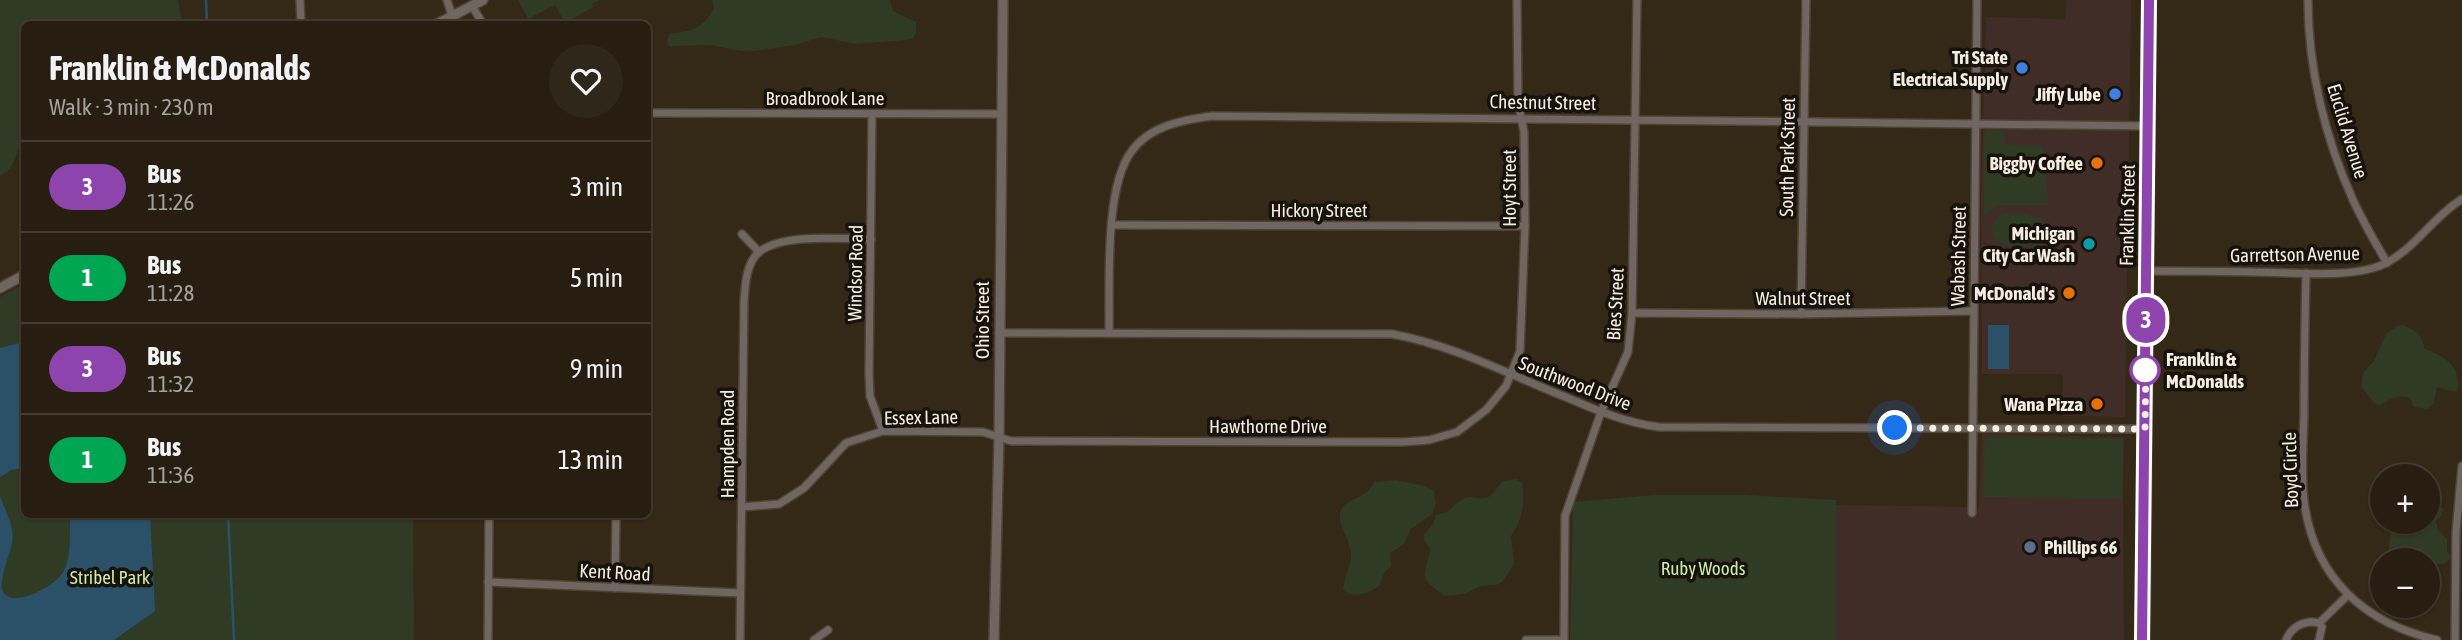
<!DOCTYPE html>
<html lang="en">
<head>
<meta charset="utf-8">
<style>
  :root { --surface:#271e11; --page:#2f271a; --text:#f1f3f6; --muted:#a4a29f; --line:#433c31 }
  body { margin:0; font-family:"Asap Condensed",sans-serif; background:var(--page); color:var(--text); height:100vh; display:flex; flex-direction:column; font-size:26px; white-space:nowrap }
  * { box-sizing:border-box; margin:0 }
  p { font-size:23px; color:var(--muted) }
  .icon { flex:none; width:38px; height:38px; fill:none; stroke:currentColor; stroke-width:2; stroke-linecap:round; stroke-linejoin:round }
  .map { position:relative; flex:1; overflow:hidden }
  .details { position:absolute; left:21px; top:21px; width:630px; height:497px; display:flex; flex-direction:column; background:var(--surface); border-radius:10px; box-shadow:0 2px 5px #0004,0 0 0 2px var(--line) }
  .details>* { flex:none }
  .badge { padding:0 14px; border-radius:23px; font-size:24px; line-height:46px }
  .tools { position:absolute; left:2370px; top:464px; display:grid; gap:14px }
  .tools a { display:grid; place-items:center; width:70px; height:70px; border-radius:50%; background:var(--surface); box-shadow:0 2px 5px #0004,0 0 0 2px var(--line); font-size:35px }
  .you { position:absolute; width:35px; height:35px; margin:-18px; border:5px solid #fff; border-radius:50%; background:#1a73e8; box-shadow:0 0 0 10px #1a73e833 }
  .map>.badge { position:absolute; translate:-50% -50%; box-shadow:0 0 0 4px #fff }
  .round { display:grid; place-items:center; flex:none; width:74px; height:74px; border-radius:37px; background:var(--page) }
  .headline { display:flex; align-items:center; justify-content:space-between; height:119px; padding:0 28px }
  h1 { font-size:33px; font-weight:700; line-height:52px }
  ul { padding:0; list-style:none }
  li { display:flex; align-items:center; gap:21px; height:91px; padding:0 28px; border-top:2px solid var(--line) }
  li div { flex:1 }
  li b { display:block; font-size:26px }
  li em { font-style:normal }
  li .badge { min-width:77px; font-weight:700; text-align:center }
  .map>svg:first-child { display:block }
  .commercial { fill:#402d27 }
  .green { fill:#303b25 }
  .water { fill:#2b5169 }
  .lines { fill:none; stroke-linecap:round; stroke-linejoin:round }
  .stream { stroke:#2b5169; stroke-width:2.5 }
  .minor-casing { stroke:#4f4433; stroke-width:10 }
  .tertiary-casing { stroke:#4f4433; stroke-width:12 }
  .primary-casing { stroke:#4f4433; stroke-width:16 }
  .minor { stroke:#6f6561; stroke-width:7 }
  .tertiary { stroke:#6f6561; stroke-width:9 }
  .primary { stroke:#b49e97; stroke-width:12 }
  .line-casing { stroke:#fff; stroke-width:16 }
  .line { stroke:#8e44ad; stroke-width:10 }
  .walk { stroke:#f5ede2; stroke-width:7; stroke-dasharray:0 12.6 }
  .shop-dot { fill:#3f7fe0; stroke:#17120b; stroke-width:2.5 }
  .food-dot { fill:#e8710a; stroke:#17120b; stroke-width:2.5 }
  .culture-dot { fill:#0f9aa8; stroke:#17120b; stroke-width:2.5 }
  .stop-dot { fill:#fff; stroke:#8e44ad; stroke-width:3.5 }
  .service-dot { fill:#5c6f8a; stroke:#17120b; stroke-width:2.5 }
  .labels { text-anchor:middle; stroke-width:7; stroke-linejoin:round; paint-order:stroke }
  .poi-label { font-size:19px; font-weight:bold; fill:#f5ede2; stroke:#17120b; text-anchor:end }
  .street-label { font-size:19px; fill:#f5ede2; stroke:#17120b }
  .stop-label { font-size:19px; font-weight:bold; fill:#f5ede2; stroke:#17120b; text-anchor:start }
  .park-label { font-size:19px; fill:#cbeaab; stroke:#17120b }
</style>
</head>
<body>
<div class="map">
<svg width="2462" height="640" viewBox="0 0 2462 640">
  <rect width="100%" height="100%" fill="#342817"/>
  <!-- commercial -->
  <g class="commercial">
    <polygon points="2066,0 2131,0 2125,417 2063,416 2063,374 1982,374 1981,204 1986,17 2065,19"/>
    <polygon points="1982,434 2124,437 2123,508 2124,640 1836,640 1836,505 1979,507"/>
  </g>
  <!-- green -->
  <g class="green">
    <polygon points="0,0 178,0 182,24 24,24 24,138 10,169 0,176"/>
    <polygon points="518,0 599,0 592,4 593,7 565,23 555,5 528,19"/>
    <path d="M712,0H890L893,11L916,22V32L913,38L905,40L856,44L821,37L795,45L754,51H741L711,45L669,46L667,40L670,34C694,30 700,30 714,9Z"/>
    <polygon points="2003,130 2006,145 2043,146 2048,205 1998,205 1988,213 1984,213 1984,136 1988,131"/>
    <path d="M2003,214H2024L2042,218V245C2027,245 1996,252 1993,232C1991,223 1997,218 2003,214Z"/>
    <polygon points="24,284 24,514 413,515 414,640 0,640 0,297"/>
    <path d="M2403,325C2417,331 2421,334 2425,349C2446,357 2462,367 2457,392L2437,387L2434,403L2427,409L2414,407L2410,398C2398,393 2391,400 2380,405L2374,403L2361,386L2363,373L2374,361L2386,334L2397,326Z"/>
    <polygon points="1985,437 2123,439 2122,499 1983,497"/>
    <path d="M1516,479L1522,483C1526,501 1522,521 1511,536L1514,564L1502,582L1496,585L1480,586L1465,594L1445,596C1415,575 1426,578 1430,548L1424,540V534L1433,524L1436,515C1454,512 1452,504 1465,498C1473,495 1480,501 1488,497C1495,494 1497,486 1503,481Z"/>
    <path d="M1396,480L1425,486L1433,490L1436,502L1432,514L1411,529L1404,544L1390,553L1391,566L1384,573L1380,585C1369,593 1355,600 1343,590C1344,578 1352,564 1351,552C1350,539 1335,522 1341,510C1347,497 1366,500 1374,482Z"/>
    <polygon points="1654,495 1746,495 1836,500 1836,640 1570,640 1573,502"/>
    <polygon points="2437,505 2443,508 2442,515 2436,521 2438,530 2447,539 2447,551 2451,557 2446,563 2436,564 2427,570 2427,560 2382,560 2389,548 2391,529 2415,522 2427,522 2427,513"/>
  </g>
  <!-- water -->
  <g class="water">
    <rect x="1988" y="325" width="21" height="44"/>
    <polygon points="20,343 24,350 24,468 11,470 0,477 0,348"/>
    <path d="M0,496C5,512 15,525 12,543C9,557 0,576 2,590C11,611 54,586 62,574C72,559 70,532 70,515H150L155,611L114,640H0Z"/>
  </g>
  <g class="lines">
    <!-- stream -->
    <g class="stream">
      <polyline points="206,0 207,24"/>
      <polyline points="228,514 234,640"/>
    </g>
    <defs>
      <g id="minor">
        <polyline points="300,0 301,24"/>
        <polyline points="447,0 452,16"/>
        <path d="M2308,0C2308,68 2325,138 2353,200C2363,222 2375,242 2387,263"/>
        <polyline points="472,6 483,24"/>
        <polyline points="648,113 1002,114"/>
        <polyline points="872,114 869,373 870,396 883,431"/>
        <polyline points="1112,225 1525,226"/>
        <polyline points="742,234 759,252"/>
        <path d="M2146,271C2182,271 2218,271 2254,272C2291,272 2356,280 2388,262C2417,246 2434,216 2462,199"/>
        <path d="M2306,273C2305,320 2304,368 2304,416C2303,444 2301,473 2304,501C2314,578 2364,623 2437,640"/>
        <polyline points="1632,313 1801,314 1973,311"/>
        <polyline points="1801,314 1806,0"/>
        <path d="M1109,332C1110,285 1104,189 1131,152C1149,126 1182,120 1212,116C1524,117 1836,123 2148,126"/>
        <path d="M999,333L1392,334C1453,345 1510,375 1568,398C1598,411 1627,423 1659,427L2145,429"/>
        <polyline points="742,507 779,504 804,488 846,443 883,431 983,432 1011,441 1403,442 1429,440 1457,432 1486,410 1506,386 1520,351 1525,226 1524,132 1518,102 1517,0"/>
        <polyline points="1972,513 1977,0"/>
        <polyline points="488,582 740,593"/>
        <polyline points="615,588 616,514"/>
        <polyline points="2319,623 2348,595"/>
        <polyline points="2319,623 2322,627 2319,640"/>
        <polyline points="488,640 489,514"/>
        <path d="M740,640L744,302C745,287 746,263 759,252C783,233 842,239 871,239"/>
        <polyline points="814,640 828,630"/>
        <polyline points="1526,640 1564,640 1565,516 1601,412 1628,352 1632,313 1637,0"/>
        <path d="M2286,640C2291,627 2305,619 2319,623"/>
        <polyline points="2455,640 2456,532 2462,466"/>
      </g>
      <g id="tertiary">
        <polyline points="437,24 483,0"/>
        <polyline points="0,288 24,275"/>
        <polyline points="994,640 999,437 1003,0"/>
      </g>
      <polyline id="primary" points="2143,640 2149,0"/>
    </defs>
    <!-- minor casing -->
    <use href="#minor" class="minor-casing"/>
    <!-- tertiary casing -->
    <use href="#tertiary" class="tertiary-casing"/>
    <!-- primary casing -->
    <use href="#primary" class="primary-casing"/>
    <!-- minor -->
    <use href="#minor" class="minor"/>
    <!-- tertiary -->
    <use href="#tertiary" class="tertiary"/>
    <!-- primary -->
    <use href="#primary" class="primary"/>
  </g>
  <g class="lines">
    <defs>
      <polyline id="line" points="2142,640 2149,0"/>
    </defs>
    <!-- line casing -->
    <use href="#line" class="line-casing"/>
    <!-- line -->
    <use href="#line" class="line"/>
    <!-- walk -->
    <polyline class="walk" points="1895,428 2145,429 2146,361 2145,370"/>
  </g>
  <!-- markers -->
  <g class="shop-dot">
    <circle cx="2022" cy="68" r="7"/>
    <circle cx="2115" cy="94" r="7"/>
  </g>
  <g class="food-dot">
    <circle cx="2097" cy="163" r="7"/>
    <circle cx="2069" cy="293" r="7"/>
    <circle cx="2097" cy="404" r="7"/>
  </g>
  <circle class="culture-dot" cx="2089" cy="244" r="7"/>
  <circle class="stop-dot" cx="2145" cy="370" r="14"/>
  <circle class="service-dot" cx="2030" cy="547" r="7"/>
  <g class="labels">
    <!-- poi labels -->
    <g class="poi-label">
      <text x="2008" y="64">Tri State<tspan x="2008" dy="22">Electrical Supply</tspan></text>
      <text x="2101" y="101">Jiffy Lube</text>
      <text x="2083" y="170">Biggby Coffee</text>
      <text x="2075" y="240">Michigan<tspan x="2075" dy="22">City Car Wash</tspan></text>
      <text x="2055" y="300">McDonald's</text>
      <text x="2083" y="411">Wana Pizza</text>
      <text x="2044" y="554" text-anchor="start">Phillips 66</text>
    </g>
    <!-- street labels -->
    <g class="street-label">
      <text x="825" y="105">Broadbrook Lane</text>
      <text transform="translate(1543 102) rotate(1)" y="7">Chestnut Street</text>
      <text transform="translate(2348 131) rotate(73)" y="7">Euclid Avenue</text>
      <text transform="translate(1787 157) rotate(-89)" y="7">South Park Street</text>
      <text transform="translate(1509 188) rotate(-90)" y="7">Hoyt Street</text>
      <text x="1319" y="217">Hickory Street</text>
      <text transform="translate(2127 215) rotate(-89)" y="7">Franklin Street</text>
      <text transform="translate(2295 254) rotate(-1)" y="7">Garrettson Avenue</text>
      <text transform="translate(1958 256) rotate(-89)" y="7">Wabash Street</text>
      <text transform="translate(855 273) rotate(-89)" y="7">Windsor Road</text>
      <text x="1803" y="305">Walnut Street</text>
      <text transform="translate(1615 304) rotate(-87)" y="7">Bies Street</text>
      <text transform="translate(982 320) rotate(-90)" y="7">Ohio Street</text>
      <text transform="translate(1575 383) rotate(21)" y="7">Southwood Drive</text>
      <text transform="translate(921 417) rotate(-1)" y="7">Essex Lane</text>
      <text x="1268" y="433">Hawthorne Drive</text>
      <text transform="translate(727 444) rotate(-90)" y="7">Hampden Road</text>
      <text transform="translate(2290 470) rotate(-92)" y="7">Boyd Circle</text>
      <text transform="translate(615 572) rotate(3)" y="7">Kent Road</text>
    </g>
    <!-- stop labels -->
    <g class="stop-label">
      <text x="2166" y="366">Franklin &amp;<tspan x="2166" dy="22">McDonalds</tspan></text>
    </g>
    <!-- park labels -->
    <g class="park-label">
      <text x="1703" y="575">Ruby Woods</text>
      <text x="110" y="584">Stribel Park</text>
    </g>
  </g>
</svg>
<div class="tools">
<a>+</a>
<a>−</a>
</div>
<div class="you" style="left:1895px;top:428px"></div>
<b class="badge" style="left:2146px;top:320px;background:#8e44ad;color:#fff">3</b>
<section class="details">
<div class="headline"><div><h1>Franklin &amp; McDonalds</h1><p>Walk · 3 min · 230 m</p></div><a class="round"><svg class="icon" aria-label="heart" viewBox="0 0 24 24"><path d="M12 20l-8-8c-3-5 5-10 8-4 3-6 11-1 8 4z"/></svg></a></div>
<ul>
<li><span class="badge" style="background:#8e44ad;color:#fff">3</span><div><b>Bus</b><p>11:26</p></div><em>3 min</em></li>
<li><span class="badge" style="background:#00a651;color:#fff">1</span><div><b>Bus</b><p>11:28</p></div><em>5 min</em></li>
<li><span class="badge" style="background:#8e44ad;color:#fff">3</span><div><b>Bus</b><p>11:32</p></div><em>9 min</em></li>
<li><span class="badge" style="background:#00a651;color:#fff">1</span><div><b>Bus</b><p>11:36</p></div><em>13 min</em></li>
</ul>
</section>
</div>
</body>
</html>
